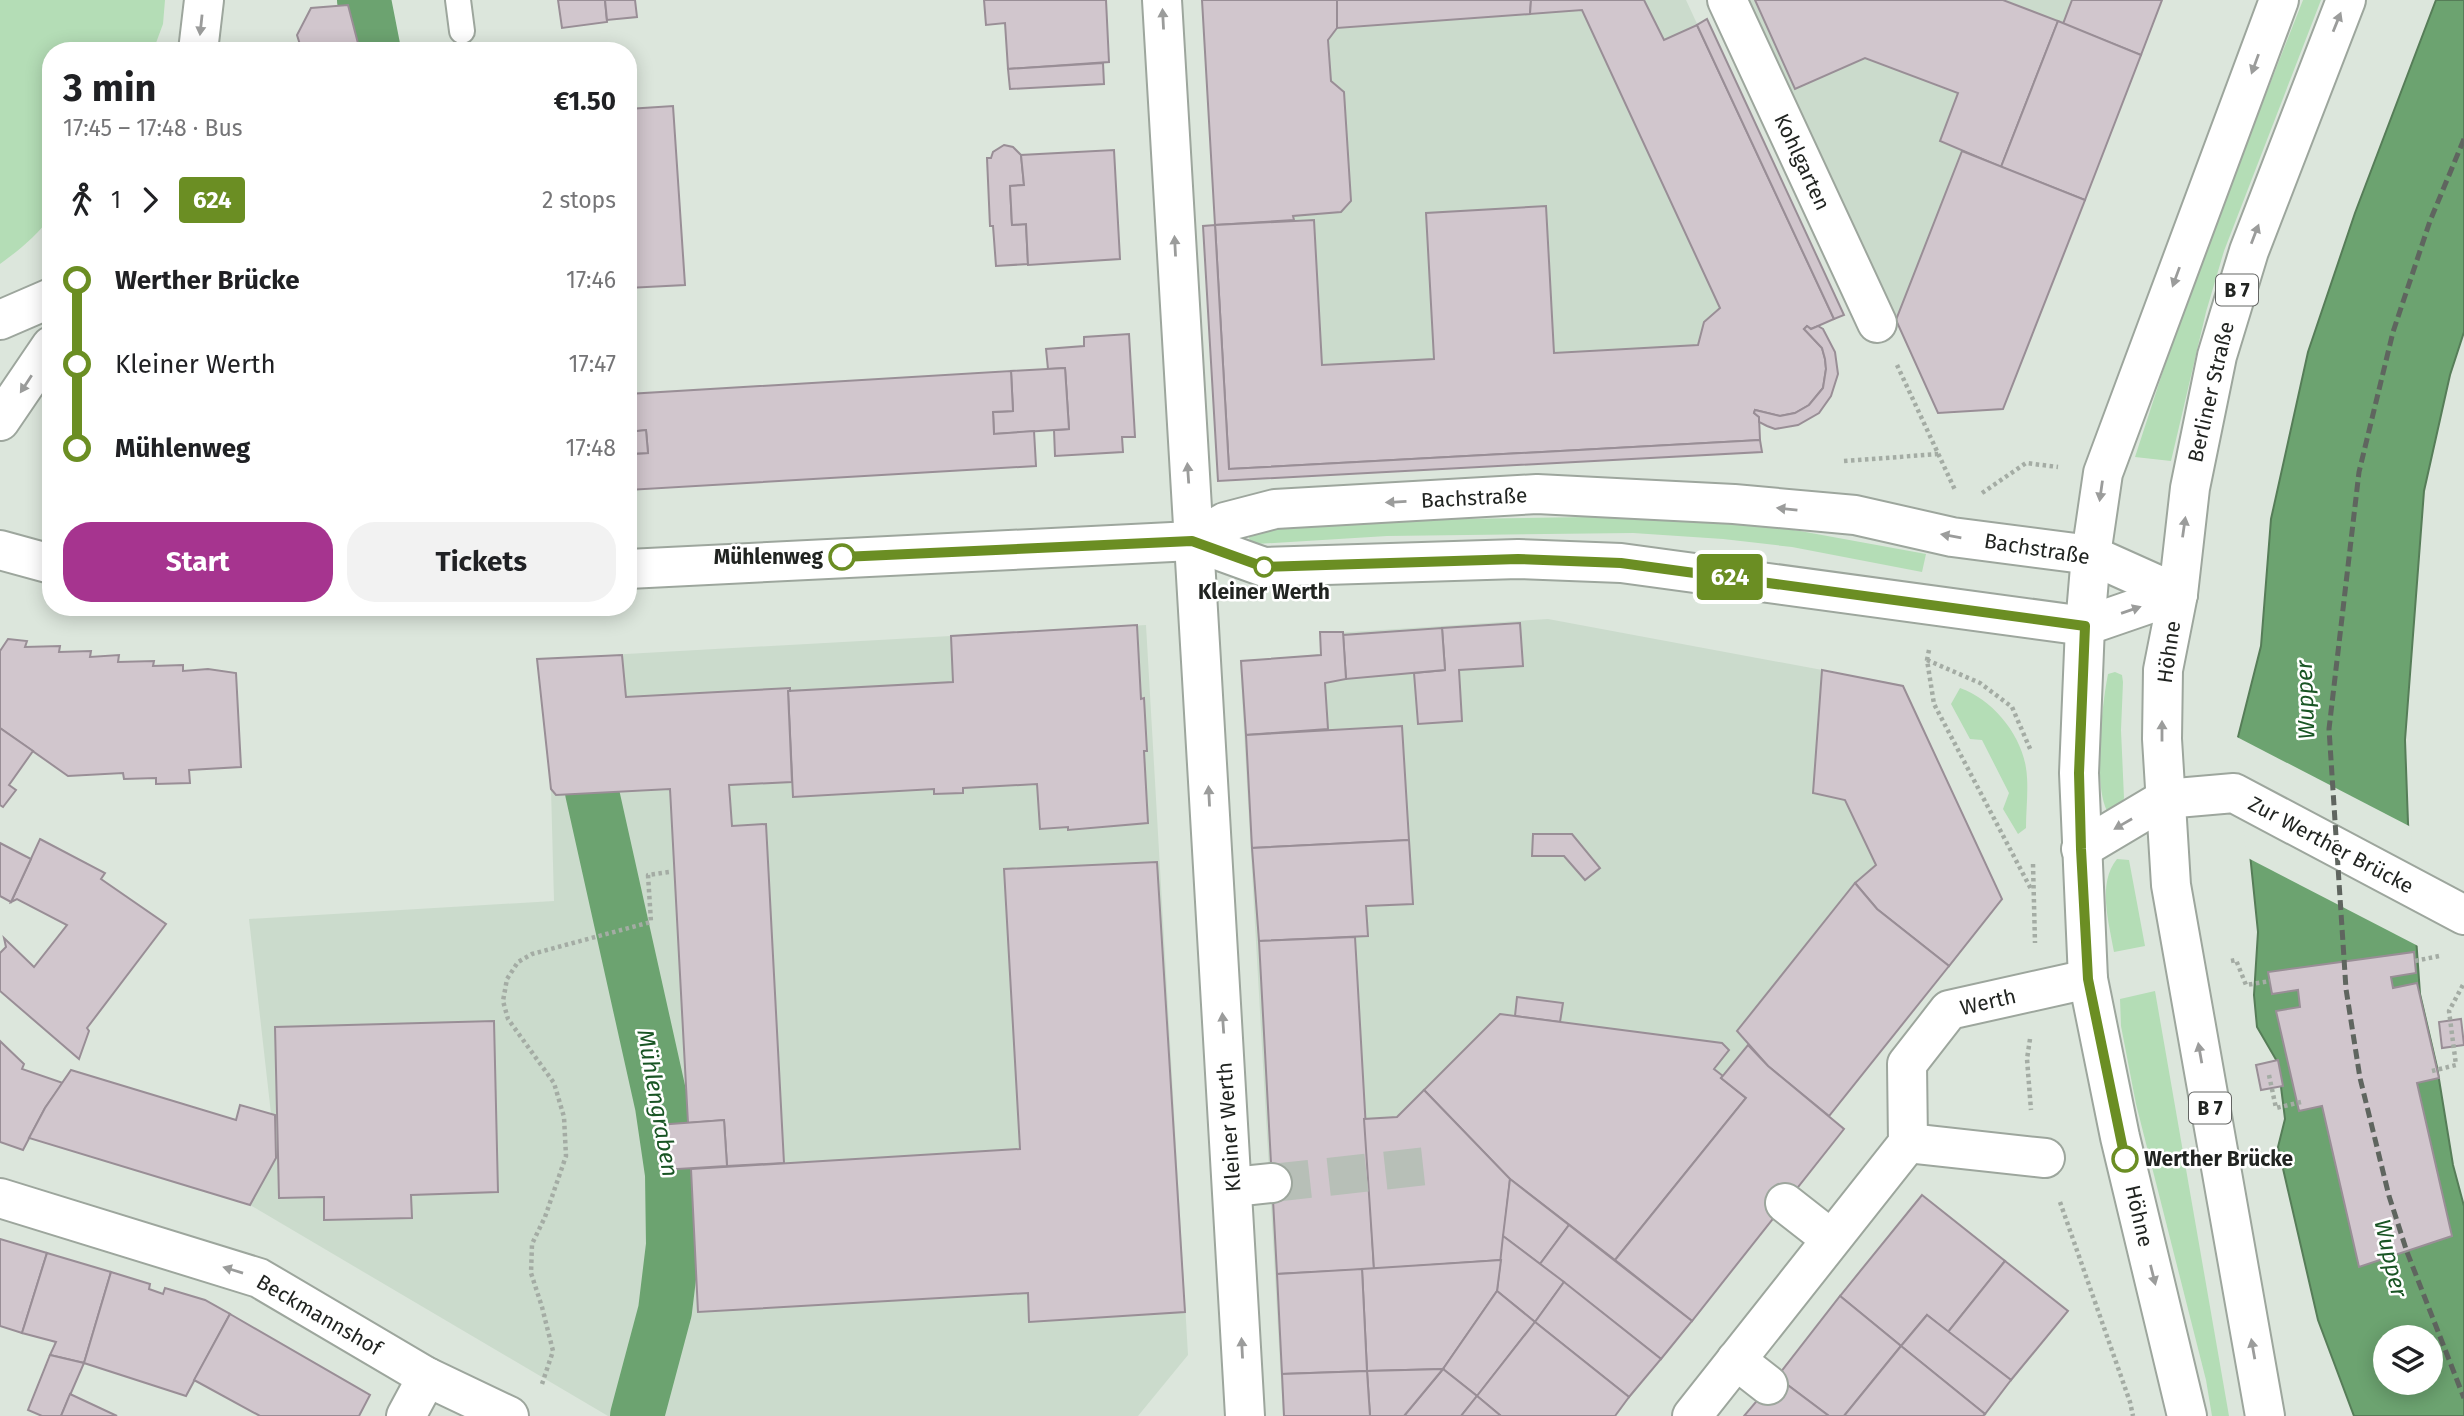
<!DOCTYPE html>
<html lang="en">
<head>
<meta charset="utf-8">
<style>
  :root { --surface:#fff; --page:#f2f2f2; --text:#202124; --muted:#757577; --accent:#a6348f }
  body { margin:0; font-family:"Fira Sans",sans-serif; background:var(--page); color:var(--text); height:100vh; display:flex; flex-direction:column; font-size:26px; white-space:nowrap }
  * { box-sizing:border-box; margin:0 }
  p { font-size:23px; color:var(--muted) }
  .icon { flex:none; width:38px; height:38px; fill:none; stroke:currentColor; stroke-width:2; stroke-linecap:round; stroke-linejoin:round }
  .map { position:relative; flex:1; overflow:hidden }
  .panel { position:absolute; left:42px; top:42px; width:595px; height:574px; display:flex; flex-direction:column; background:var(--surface); border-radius:28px; box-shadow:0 4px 18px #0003 }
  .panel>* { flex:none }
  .badge { padding:0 14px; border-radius:5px; font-size:24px; line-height:46px }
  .tools { position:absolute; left:2373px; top:1325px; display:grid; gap:14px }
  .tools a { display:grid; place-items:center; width:70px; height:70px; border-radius:50%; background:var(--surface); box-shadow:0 4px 18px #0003; font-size:35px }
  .map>.badge { position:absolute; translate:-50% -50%; box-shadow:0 0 0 4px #fff }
  .legs { display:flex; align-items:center; gap:10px; height:77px; padding:0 21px; font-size:23px }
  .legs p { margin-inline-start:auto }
  .summary { display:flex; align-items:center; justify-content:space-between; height:119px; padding:0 21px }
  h1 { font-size:38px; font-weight:700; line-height:52px }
  .action { display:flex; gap:14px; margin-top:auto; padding:14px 21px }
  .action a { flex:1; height:80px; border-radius:28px; background:var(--accent); color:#fff; font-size:28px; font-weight:700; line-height:80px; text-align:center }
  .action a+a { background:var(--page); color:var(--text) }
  ul { padding:0 21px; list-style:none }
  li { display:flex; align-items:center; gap:24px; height:84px; font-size:26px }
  li i { display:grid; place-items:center; width:10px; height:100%; margin:0 9px; background:currentColor }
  li i::after { content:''; width:18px; height:18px; margin:-9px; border:5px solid; border-radius:50%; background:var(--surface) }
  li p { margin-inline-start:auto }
  li:first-child i { background:linear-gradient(#0000 50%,currentColor 0) }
  li:last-child i { background:linear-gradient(currentColor 50%,#0000 0) }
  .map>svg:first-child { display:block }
  .built { fill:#cbdbcc }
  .green { fill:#b4ddb6 }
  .water { fill:#6ca370; stroke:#567d58; stroke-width:2; fill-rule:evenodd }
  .pier { fill:#dce6dc }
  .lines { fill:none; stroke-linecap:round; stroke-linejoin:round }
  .canal { stroke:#6ca370; stroke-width:54 }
  .building { fill:#d1c6cd; stroke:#998e96; stroke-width:2 }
  .street-tunnel { stroke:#b7bfb7; stroke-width:38; stroke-dasharray:38 19; stroke-linecap:butt }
  .lane-casing { stroke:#9da69d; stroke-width:28 }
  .street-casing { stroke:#9da69d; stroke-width:42 }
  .secondary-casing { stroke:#9da69d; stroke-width:42 }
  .primary-casing { stroke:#9da69d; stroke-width:42 }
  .path { stroke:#a4aca4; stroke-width:4.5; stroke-dasharray:3.5 3.5; stroke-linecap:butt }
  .lane { stroke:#fff; stroke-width:24 }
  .street { stroke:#fff; stroke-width:38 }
  .secondary { stroke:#fff; stroke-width:38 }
  .primary { stroke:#fff; stroke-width:38 }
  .rail { stroke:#5f655f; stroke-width:5; stroke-dasharray:10 5; stroke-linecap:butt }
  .oneway { fill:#9b9c9b }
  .line-1-casing { stroke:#fff; stroke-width:16 }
  .line-1 { stroke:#6b8e23; stroke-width:10 }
  .stop-1-dot { fill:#fff; stroke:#6b8e23; stroke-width:3.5 }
  .labels { text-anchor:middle; stroke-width:5; stroke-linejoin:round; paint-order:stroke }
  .shield { fill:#fff; stroke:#646664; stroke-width:2 }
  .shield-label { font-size:19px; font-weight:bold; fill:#212421 }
  .street-label { font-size:21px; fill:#212421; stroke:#fff }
  .stop-label { font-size:21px; font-weight:bold; fill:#212421; stroke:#fff; text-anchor:end }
  .water-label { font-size:23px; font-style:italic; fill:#195524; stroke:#fff }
</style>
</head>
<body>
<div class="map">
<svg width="2464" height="1416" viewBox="0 0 2464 1416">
  <rect width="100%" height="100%" fill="#dce6dc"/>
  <!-- built -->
  <g class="built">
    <polygon points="1202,0 1686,0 1834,319 1811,329 1759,417 1760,440 1229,457"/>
    <polygon points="1749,0 2160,0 2003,409 1938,413"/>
    <polygon points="1548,619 1903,685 2002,898 1829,1116 1844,1129 1615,1416 1283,1416 1240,661 1321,654 1320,634"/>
    <polygon points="1146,625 1188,1355 1138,1416 608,1416 250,1205 276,1158 249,919 554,901 551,789 537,659"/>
  </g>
  <!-- green -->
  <g class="green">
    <path d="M0,0H165L163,24L153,51H51V216C37,236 19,250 0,264Z"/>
    <polygon points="2303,0 2321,0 2224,251 2206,312 2171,461 2135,457 2192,282"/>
    <polygon points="1649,516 1742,523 1800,531 1926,554 1922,572 1792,547 1723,539 1633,533 1387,536 1256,544 1251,543 1247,532 1250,528 1389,520"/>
    <path d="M2115,672L2122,675L2123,682L2121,730L2124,798C2121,807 2117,811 2107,811C2093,783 2102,705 2108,674Z"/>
    <path d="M1960,688C1992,699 2021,734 2026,768C2029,787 2026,808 2026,828L2018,834L2003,809L2009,793L1982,740L1970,739L1951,704Z"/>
    <path d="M2117,859L2129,860L2145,946L2114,952C2109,922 2097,883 2117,859Z"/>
    <polygon points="2155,991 2229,1416 2212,1416 2206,1380 2136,1104 2121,1026 2120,999"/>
  </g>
  <!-- water -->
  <path class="water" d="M2436,0H2464V332L2450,375L2424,491L2405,740L2408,823L2420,994L2437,1067L2453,1165L2464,1206V1416H2354L2318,1320L2278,1147L2285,1119L2278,1063L2257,1027L2254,995L2258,932L2238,737L2261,646L2271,519L2308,352L2355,213ZM2385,1337H2431V1382H2385Z"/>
  <!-- pier -->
  <polygon class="pier" points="2235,736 2411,827 2420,947 2246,857"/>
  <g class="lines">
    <!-- canal -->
    <g class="canal">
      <polyline points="364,0 374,51"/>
      <polyline points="592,792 662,1106 672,1174 673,1245 665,1311 637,1416"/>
    </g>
  </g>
  <!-- building -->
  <g class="building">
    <polygon points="558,0 605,0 607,22 562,28"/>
    <polygon points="605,0 635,0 637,17 607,20"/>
    <polygon points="984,0 1106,0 1109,62 1008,69 1005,23 986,25"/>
    <polygon points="1202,0 1337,0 1337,28 1328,40 1331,81 1344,92 1351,201 1341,212 1293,216 1294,220 1215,225"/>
    <polygon points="1337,0 1531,0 1530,14 1337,28"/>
    <polygon points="1531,0 1644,0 1664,40 1697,25 1834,319 1811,329 1807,326 1804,329 1822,348 1825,359 1826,369 1823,388 1809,405 1795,413 1780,416 1755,410 1754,413 1759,417 1760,440 1229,469 1215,225 1314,220 1322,365 1434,359 1426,213 1546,206 1554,353 1698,345 1704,322 1720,308 1582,10 1530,14"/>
    <polygon points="1755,0 2003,0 2058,21 2001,167 1940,141 1958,93 1865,58 1795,89"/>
    <polygon points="2072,0 2162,0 2141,55 2063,24"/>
    <polygon points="348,5 360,51 302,51 297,35 311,8"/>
    <polygon points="1707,19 1844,315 1834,319 1697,25"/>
    <polygon points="2058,21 2141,55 2085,200 2001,167"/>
    <polygon points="1103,63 1104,84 1010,89 1008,69"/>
    <polygon points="673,106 685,285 628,288 628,109"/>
    <polygon points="1004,145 1013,147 1021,155 1024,185 1010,186 1012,225 1026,224 1028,264 996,266 993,226 990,226 987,158 991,158 993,152"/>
    <polygon points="1114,150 1120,259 1028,265 1026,224 1012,225 1010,186 1024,185 1021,155"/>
    <polygon points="1962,151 2085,200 2003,409 1938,413 1896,320"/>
    <polygon points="1215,225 1229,469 1760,440 1762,452 1218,481 1203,226"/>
    <polygon points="1807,326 1811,329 1818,326 1823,329 1835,352 1838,374 1831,396 1819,413 1798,425 1775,429 1767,426 1759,422 1759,417 1754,413 1755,410 1780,416 1795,413 1809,405 1823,388 1826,369 1825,359 1822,348 1804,329"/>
    <polygon points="1129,334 1135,437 1122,437 1123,452 1055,456 1054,430 1069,429 1065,368 1048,369 1046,349 1084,346 1084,337"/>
    <polygon points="1065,368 1069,429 994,434 993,412 1013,411 1011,371"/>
    <polygon points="1011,371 1013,411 993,412 994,434 1034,431 1036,466 628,490 628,454 648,453 646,430 628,432 628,394"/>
    <polygon points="646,430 648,453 628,454 628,432"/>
    <polygon points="1520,623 1523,666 1459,670 1462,721 1418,724 1414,673 1445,670 1442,628"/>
    <polygon points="1137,625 1141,699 1144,698 1147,751 1144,751 1148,823 1068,830 1068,827 1040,829 1037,784 963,788 963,793 934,794 934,789 793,797 788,691 953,682 951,636"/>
    <polygon points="1442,628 1445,670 1346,679 1343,635"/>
    <polygon points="1320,632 1343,632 1346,679 1325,683 1328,729 1246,735 1241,661 1321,655"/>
    <polygon points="8,639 27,641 25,647 60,646 59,652 91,651 90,657 119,655 118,662 154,661 153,666 183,665 183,671 208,669 236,673 241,767 189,770 190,783 156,784 156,778 124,779 123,773 68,776 0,728 0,651"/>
    <polygon points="622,655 626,697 790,688 790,691 788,691 792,782 729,785 732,826 766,824 784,1163 727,1166 724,1120 688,1123 670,789 556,795 551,789 537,659"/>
    <polygon points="1822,670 1903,686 2002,899 1949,966 1877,909 1855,883 1876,865 1845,800 1813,793"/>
    <polygon points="1402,726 1409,840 1252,848 1246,735"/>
    <polygon points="0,728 33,751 9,785 16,790 3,807 0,805"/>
    <polygon points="1533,834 1572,834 1600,868 1585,880 1564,856 1532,856"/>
    <polygon points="40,839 105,873 101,879 166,924 87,1028 89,1031 79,1059 0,991 0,953 6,947 4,938 34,967 67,925 17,899 11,902"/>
    <polygon points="1409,840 1413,904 1366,906 1368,936 1259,941 1252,848"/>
    <polygon points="0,843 31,859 11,902 0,896"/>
    <polygon points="1157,862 1185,1312 1029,1322 1028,1293 698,1312 691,1169 1020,1149 1004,869"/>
    <polygon points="1855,883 1877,909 1949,966 1829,1116 1768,1066 1737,1031"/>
    <polygon points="1355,937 1374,1269 1277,1274 1259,941"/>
    <polygon points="2414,952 2416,973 2391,977 2393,988 2417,983 2439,1078 2417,1083 2452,1236 2359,1267 2322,1106 2299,1111 2276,1011 2300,1007 2298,990 2272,994 2268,972"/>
    <polygon points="1517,997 1563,1003 1560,1022 1515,1016"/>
    <polygon points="1500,1014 1722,1043 1729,1050 1714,1069 1723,1076 1721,1078 1746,1098 1615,1260 1510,1179 1424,1090"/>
    <polygon points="2461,1019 2464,1045 2442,1048 2439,1022"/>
    <polygon points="494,1021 498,1192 411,1195 412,1218 324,1220 324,1197 279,1198 275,1027"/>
    <polygon points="0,1041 24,1064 22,1069 63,1083 45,1108 23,1150 0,1142"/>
    <polygon points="1748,1045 1768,1066 1844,1129 1692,1321 1615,1260 1746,1098 1721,1078"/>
    <polygon points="2278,1060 2283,1086 2261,1090 2256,1065"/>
    <polygon points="71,1070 236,1120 240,1105 275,1115 276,1158 250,1205 29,1138 45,1108"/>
    <polygon points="1424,1090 1510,1179 1501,1260 1374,1269 1364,1119 1397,1117"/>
    <polygon points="724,1120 727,1166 661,1170 657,1125"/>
    <polygon points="1510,1179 1569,1225 1540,1264 1503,1236"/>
    <polygon points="1922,1195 2005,1261 1948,1332 1927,1315 1901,1346 1840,1296"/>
    <polygon points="1569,1225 1692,1321 1661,1359 1540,1264"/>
    <polygon points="1503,1236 1564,1282 1535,1322 1497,1291"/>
    <polygon points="0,1239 47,1253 22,1333 0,1326"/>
    <polygon points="47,1253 111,1272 84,1363 50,1355 56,1342 22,1333"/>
    <polygon points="1501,1260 1497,1291 1443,1369 1367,1371 1362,1269"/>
    <polygon points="2005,1261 2068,1311 2011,1380 1948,1332"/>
    <polygon points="1362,1269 1367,1371 1282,1374 1277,1274"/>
    <polygon points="111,1272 150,1284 149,1289 163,1294 165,1288 205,1300 230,1314 186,1396 84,1363"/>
    <polygon points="1564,1282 1661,1359 1629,1397 1535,1322"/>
    <polygon points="1497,1291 1535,1322 1477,1396 1443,1369"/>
    <polygon points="1840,1296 1901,1346 1844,1416 1829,1416 1777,1377"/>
    <polygon points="230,1314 370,1395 359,1416 260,1416 194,1380"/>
    <polygon points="1927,1315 2011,1380 1985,1414 1901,1346"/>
    <polygon points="1535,1322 1629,1397 1615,1416 1501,1416 1477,1396"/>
    <polygon points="1901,1346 1985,1414 1983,1416 1844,1416"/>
    <polygon points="50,1355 84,1363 61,1416 42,1416 28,1410"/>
    <polygon points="1443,1369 1477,1396 1461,1416 1404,1416"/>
    <polygon points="1443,1369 1404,1416 1370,1416 1367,1371"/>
    <polygon points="1367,1371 1370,1416 1284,1416 1282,1374"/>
    <polygon points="1777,1377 1829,1416 1744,1416"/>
    <polygon points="70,1394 117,1416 61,1416"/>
    <polygon points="1477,1396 1501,1416 1461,1416"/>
  </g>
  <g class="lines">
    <!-- street-tunnel -->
    <polyline class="street-tunnel" points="1272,1183 1436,1165"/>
    <defs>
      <polyline id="lane" points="458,0 462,31"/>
      <g id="street">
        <path d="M1162,0C1188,472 1220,944 1245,1416"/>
        <polyline points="1727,0 1877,323"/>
        <polyline points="198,51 204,0"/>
        <polyline points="0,421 51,346"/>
        <polyline points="2081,849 2165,799 2234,793 2464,915"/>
        <polyline points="1908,1143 2045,1158"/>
        <polyline points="1233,1187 1272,1183"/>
        <polyline points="0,1198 259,1278 427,1377 509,1416"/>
        <polyline points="1785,1203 1831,1239"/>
        <polyline points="1736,1360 1768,1385"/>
        <polyline points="406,1416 427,1377"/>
        <polyline points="1692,1416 1908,1143 1907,1064 1949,1010 2088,979"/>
      </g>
      <g id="secondary">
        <polyline points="0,320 51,298"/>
        <polyline points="1192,541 1225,522 1275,509 1537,494 1734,504 1855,515 1952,537 2091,555 2178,594"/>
        <polyline points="0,550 51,564"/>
        <polyline points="628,569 1192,541 1264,567 1518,559 1621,563 2085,626 2178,594"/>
      </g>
      <g id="primary">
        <polyline points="2187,1416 2120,1137 2088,979 2079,773 2085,626 2091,555 2103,473 2279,0"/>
        <polyline points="2265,1416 2171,885 2162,739 2163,670 2178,594 2190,488 2217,356 2249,251 2346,0"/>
      </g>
    </defs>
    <!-- lane casing -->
    <use href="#lane" class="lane-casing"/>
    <!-- street casing -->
    <use href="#street" class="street-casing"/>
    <!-- secondary casing -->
    <use href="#secondary" class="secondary-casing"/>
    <!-- primary casing -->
    <use href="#primary" class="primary-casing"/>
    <!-- path -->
    <g class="path">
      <polyline points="1897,365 1955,490"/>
      <polyline points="1844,461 1939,454"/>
      <polyline points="1982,493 2026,463 2058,467"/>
      <polyline points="1929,650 1927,660 1934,704 2031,889"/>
      <polyline points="1927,660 1980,683 2012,707 2031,751"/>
      <polyline points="2033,864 2035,943"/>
      <polyline points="2231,961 2236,960 2246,985 2270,981"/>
      <polyline points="2415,961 2439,956"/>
      <polyline points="2030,1039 2027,1059 2031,1110"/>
      <polyline points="2432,1071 2456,1065 2449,1011 2464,983"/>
      <polyline points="2269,1075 2276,1108 2301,1102"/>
      <polyline points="2060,1202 2130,1402 2133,1416"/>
      <polyline points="542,1384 553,1351 542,1307 531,1273 532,1244 545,1217 566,1156 564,1117 554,1083 508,1019 503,1001 507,979 518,962 532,954 651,922 648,875 669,872"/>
    </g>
    <!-- lane -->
    <use href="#lane" class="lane"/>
    <!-- street -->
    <use href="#street" class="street"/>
    <!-- secondary -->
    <use href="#secondary" class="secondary"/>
    <!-- primary -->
    <use href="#primary" class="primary"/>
    <!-- rail -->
    <polyline class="rail" points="2464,139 2430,221 2393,332 2359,472 2329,729 2346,989 2360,1078 2389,1196 2407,1252 2464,1398"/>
  </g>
  <!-- one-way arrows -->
  <defs><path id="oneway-solid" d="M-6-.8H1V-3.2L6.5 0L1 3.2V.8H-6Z" transform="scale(1.75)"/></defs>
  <g class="oneway">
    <use href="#oneway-solid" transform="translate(1163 19) rotate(-93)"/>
    <use href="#oneway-solid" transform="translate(2337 22) rotate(-68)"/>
    <use href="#oneway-solid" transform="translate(201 25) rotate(96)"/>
    <use href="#oneway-solid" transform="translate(2255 64) rotate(110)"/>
    <use href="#oneway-solid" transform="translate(2255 234) rotate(-69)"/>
    <use href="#oneway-solid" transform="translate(1175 246) rotate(-93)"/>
    <use href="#oneway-solid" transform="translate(2176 277) rotate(110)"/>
    <use href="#oneway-solid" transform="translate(26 384) rotate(123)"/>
    <use href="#oneway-solid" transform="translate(1188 473) rotate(-94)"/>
    <use href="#oneway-solid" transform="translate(2101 491) rotate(98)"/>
    <use href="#oneway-solid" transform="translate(1396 502) rotate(177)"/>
    <use href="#oneway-solid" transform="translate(1787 509) rotate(-174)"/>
    <use href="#oneway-solid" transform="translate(2184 527) rotate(-82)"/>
    <use href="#oneway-solid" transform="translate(1951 536) rotate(-170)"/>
    <use href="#oneway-solid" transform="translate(2131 610) rotate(-19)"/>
    <use href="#oneway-solid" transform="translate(2162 731) rotate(-90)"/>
    <use href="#oneway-solid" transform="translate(1209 796) rotate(-93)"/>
    <use href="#oneway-solid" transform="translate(2123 824) rotate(150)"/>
    <use href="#oneway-solid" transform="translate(1223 1023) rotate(-94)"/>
    <use href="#oneway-solid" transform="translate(2200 1053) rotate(-100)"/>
    <use href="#oneway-solid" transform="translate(233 1270) rotate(-163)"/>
    <use href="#oneway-solid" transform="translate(2153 1275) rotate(76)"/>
    <use href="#oneway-solid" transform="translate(1242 1348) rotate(-93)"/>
    <use href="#oneway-solid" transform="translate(2253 1349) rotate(-100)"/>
  </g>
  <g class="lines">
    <defs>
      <polyline id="line-1" points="842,557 1192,541 1264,567 1518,559 1621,563 2085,626 2079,773 2081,849 2088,979 2125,1159"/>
    </defs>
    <!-- line-1 casing -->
    <use href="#line-1" class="line-1-casing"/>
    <!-- line-1 -->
    <use href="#line-1" class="line-1"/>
  </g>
  <!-- markers -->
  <g class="stop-1-dot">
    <circle cx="842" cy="557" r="12"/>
    <circle cx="1264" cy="567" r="9"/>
    <circle cx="2125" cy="1159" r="12"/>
  </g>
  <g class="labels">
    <!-- shield labels -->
    <g class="shield">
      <rect x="2216" y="274.5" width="42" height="31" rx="5"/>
      <rect x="2189" y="1092.5" width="42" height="31" rx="5"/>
    </g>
    <g class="shield-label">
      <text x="2237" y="297">B 7</text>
      <text x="2210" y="1115">B 7</text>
    </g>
    <!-- street labels -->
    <g class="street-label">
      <text transform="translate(1802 162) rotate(65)" y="7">Kohlgarten</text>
      <text transform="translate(2211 392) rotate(-77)" y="7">Berliner Straße</text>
      <text transform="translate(1474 498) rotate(-3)" y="7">Bachstraße</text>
      <text transform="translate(2037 549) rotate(9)" y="7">Bachstraße</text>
      <text transform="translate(2169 652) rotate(-82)" y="7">Höhne</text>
      <text transform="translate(2331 845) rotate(28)" y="7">Zur Werther Brücke</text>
      <text transform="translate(1988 1002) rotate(-13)" y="7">Werth</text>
      <text transform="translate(1229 1127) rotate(-94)" y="7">Kleiner Werth</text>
      <text transform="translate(2139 1216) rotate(77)" y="7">Höhne</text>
      <text transform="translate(319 1315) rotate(30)" y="7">Beckmannshof</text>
    </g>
    <!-- stop labels -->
    <g class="stop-label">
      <text x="823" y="564">Mühlenweg</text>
      <text x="1264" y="599" text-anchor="middle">Kleiner Werth</text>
      <text x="2144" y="1166" text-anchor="start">Werther Brücke</text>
    </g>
    <!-- water labels -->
    <g class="water-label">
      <text transform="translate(2305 700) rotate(-92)" y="8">Wupper</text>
      <text transform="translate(658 1103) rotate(80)" y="8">Mühlengraben</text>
      <text transform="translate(2391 1258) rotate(77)" y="8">Wupper</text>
    </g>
  </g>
</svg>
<div class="tools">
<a><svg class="icon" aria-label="layers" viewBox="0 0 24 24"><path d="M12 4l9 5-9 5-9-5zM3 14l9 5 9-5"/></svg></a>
</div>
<b class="badge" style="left:1730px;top:577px;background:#6b8e23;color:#fff">624</b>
<section class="panel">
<div class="summary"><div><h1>3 min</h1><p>17:45 – 17:48 · Bus</p></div><b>€1.50</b></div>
<div class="legs"><svg class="icon" aria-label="walk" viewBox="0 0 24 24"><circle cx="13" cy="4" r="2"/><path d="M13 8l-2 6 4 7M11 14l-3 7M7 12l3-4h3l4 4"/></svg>1<svg class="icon" aria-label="forward" viewBox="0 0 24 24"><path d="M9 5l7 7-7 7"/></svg><b class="badge" style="background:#6b8e23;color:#fff">624</b><p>2 stops</p></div>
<ul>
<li><i style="color:#6b8e23"></i><b>Werther Brücke</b><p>17:46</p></li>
<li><i style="color:#6b8e23"></i><span>Kleiner Werth</span><p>17:47</p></li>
<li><i style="color:#6b8e23"></i><b>Mühlenweg</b><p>17:48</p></li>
</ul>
<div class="action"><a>Start</a><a>Tickets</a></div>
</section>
</div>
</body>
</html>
